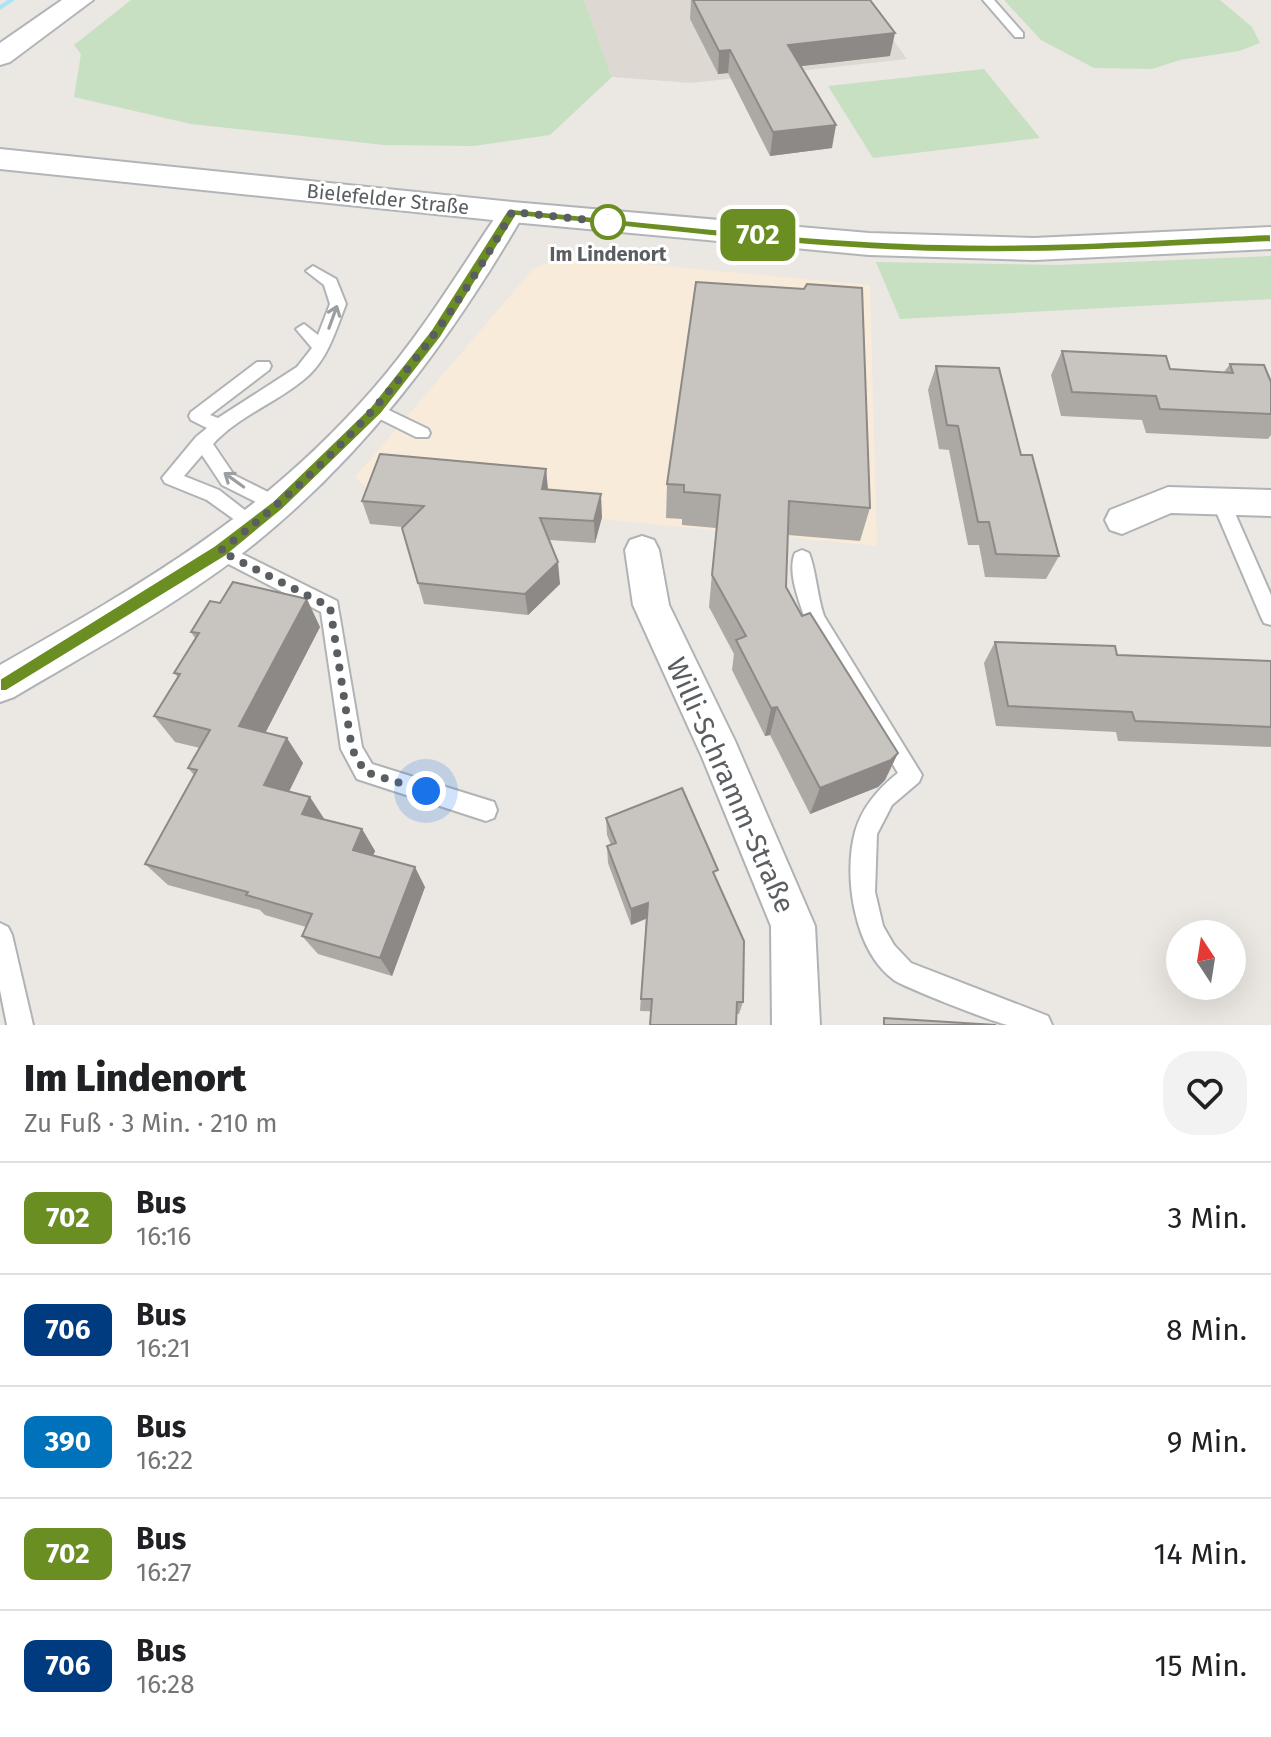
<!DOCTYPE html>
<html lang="de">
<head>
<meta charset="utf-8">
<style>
  :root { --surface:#fff; --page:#f2f2f2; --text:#202124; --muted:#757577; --line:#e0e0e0 }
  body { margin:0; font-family:"Fira Sans",sans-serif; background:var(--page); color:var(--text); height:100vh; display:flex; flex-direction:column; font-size:30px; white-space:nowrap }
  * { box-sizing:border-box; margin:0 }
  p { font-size:26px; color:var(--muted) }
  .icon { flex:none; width:44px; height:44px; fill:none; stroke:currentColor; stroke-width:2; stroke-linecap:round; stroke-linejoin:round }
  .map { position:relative; height:1025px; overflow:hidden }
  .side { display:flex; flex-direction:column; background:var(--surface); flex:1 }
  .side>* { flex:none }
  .badge { padding:0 16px; border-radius:12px; font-size:28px; line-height:52px }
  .needle { width:52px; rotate:348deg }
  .controls { position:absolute; left:1166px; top:920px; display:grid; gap:16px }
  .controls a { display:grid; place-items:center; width:80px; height:80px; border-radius:50%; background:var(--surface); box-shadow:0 8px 32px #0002; font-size:40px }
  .you { position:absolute; width:40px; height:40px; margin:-20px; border:6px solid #fff; border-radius:50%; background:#1a73e8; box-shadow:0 0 0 12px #1a73e833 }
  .map>.badge { position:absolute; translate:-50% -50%; box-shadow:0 0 0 4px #fff }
  .round { display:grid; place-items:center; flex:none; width:84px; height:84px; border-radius:32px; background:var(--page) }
  .headline { display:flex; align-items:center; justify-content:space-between; height:136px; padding:0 24px }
  h1 { font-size:38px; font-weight:800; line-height:60px }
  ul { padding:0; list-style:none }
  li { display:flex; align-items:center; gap:24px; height:112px; padding:0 24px; border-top:2px solid var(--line) }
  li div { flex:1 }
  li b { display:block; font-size:30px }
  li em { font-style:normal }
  li .badge { min-width:88px; font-weight:700; text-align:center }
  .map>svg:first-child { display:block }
  .commercial { fill:#f9ebd9 }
  .education { fill:#ded8d3 }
  .green { fill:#c7e0c1 }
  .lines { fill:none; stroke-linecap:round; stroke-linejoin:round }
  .stream { fill:#a9e3f4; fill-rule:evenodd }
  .service-casing { stroke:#afb3b6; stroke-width:4 }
  .minor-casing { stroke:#afb3b6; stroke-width:4 }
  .secondary-casing { stroke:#b1b5b8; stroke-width:4 }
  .service { fill:#fff; fill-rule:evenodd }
  .minor { fill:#fff; fill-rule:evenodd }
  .secondary { fill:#fff; fill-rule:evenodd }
  .wall { fill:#aca9a5 }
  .shaded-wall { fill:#8c8986 }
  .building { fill:#c8c4c0; stroke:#8c8986; stroke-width:2 }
  .oneway { stroke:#9c9ea0 }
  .line { fill:#6b8e23; stroke:#fff; stroke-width:2 }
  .walk { stroke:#5a5e61; stroke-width:8; stroke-dasharray:0 14.4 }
  .stop-dot { fill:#fff; stroke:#6b8e23; stroke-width:4 }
  .labels { text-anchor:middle; stroke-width:6; stroke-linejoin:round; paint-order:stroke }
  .far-street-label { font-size:20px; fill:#5a5e61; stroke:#fff }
  .far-stop-label { font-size:20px; font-weight:bold; fill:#5a5e61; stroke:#fff }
  .near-street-label { font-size:28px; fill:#5a5e61; stroke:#fff }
</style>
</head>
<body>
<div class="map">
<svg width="1271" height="1025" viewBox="0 0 1271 1025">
  <rect width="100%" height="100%" fill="#ebe7e2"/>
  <!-- commercial -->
  <polygon class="commercial" points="568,257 870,285 877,546 375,497 355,477 534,268"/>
  <!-- education -->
  <polygon class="education" points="584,0 871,0 866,3 907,59 691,83 612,77"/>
  <!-- green -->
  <g class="green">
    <polygon points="131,0 584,0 612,77 550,135 474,146 384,145 191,124 74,97 81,54 74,45"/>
    <polygon points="1004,0 1220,0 1252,27 1260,43 1239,51 1180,60 1152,69 1094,68 1041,40"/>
    <polygon points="984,69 1040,138 873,158 828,86"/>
    <polygon points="1271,256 1271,299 900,319 876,262 1058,265"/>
  </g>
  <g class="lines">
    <!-- stream -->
    <polygon class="stream" points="8,0 15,0 0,10 0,5"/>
    <defs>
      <g id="service">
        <polygon points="983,0 994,0 1023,33 1023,37 1015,37"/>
        <path d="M313,266L336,279L346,304C336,329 329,356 309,375C280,402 240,414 213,444L234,475L284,500L287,505L284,510H272L222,485L202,455L184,476L219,490L259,521L262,526L259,531L253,533L207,500L165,483L162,478L196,437L207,428L191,420L189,416L191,412L257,362H269L271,366L269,370L210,415L218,418L297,367L312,348L296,329L304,324L318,335L330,304L324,285L306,271Z"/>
        <polygon points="376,404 428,429 430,433 428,437 416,437 370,414 368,410"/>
        <polygon points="1221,495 1227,497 1230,502 1271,595 1271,625 1264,623 1261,617 1212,502 1215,497"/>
        <polygon points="220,543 337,601 362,747 372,764 494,802 497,810 494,818 486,821 357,779 341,749 321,612 213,556 211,551 213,546"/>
        <path d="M802,550L809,553C816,570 817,596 824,616L922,775L919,782L892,805L877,834L875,892L883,926L894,945L911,963L1048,1016L1052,1025C1038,1025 1022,1025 1008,1025C995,1023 904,987 894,980C854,951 843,876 855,832C862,807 879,788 898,773L805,619C799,600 787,572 795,553Z"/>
        <polygon points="0,923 8,927 12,935 33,1025 7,1025 0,990"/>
      </g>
      <g id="minor">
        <path d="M512,204L521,206L525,212C448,345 358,465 235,559C166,611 88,653 14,697L0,702V665C144,583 262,516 373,389C423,332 460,269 503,206Z"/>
        <polygon points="1168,487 1271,490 1271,516 1171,513 1122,534 1110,530 1105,520 1110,510"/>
        <polygon points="642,536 654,540 659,550 669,605 735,741 815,926 820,1025 772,1025 771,926 702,757 633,605 625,550 630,540"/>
      </g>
      <g id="secondary">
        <polygon points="62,0 93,0 10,62 0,65 0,43"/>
        <polygon points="0,149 512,202 869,233 1034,238 1271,227 1271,249 1034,260 869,255 512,222 0,169"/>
      </g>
    </defs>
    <!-- service casing -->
    <use href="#service" class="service-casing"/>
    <!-- minor casing -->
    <use href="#minor" class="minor-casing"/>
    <!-- secondary casing -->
    <use href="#secondary" class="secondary-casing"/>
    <!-- service -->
    <use href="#service" class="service"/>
    <!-- minor -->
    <use href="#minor" class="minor"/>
    <!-- secondary -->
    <use href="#secondary" class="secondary"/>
  </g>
  <!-- wall -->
  <g class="wall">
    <polygon points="691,0 870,0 890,56 801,66 832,148 770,156 728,73 718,74 690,19"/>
    <polygon points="696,282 870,508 860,541 788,535 786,587 802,616 898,753 885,780 878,787 810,814 770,735 765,736 732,670 734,654 709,607 716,528 682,525 682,519 666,518 667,484"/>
    <polygon points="1062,351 1170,369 1224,372 1230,364 1271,382 1271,435 1268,439 1146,433 1142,420 1061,416 1051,375"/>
    <polygon points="936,366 1021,455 1059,556 1046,579 985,577 979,545 968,545 949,450 939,449 928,390"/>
    <polygon points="546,469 548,489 602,517 595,543 549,540 560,584 528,615 424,604 402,528 403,527 370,524 362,501"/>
    <polygon points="320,627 265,733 303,763 289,792 325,820 362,829 375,851 373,856 425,887 392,976 318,954 302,936 306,927 265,915 260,910 168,885 145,864 194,775 188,768 200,748 175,742 154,716 178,677 174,673 195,638 191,632"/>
    <polygon points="995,642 1117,655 1271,661 1271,747 1118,741 1116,732 996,726 984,663"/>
    <polygon points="606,818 717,880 743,1002 739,1014 640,1011 646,919 631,925 608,863 607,846 611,845 607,835"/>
  </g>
  <!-- shaded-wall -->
  <g class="shaded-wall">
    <polygon points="895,33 890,56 785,68 788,45"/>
    <polygon points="730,50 728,73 718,74 719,51"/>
    <polygon points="836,125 832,148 770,156 773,132"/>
    <polygon points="546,469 548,492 542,489"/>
    <polygon points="601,494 602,517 595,543 594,521"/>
    <polygon points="558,562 560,584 528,615 525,594"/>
    <polygon points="307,599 320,627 256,751 239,726"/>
    <polygon points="777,707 770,735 765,736 771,708"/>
    <polygon points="287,738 303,763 280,809 264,785"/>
    <polygon points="898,753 885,780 878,787 810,814 820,788"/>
    <polygon points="310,797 325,820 302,814"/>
    <polygon points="362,829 375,851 366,872 353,850"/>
    <polygon points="415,867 425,887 392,976 380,958"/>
    <polygon points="648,903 647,918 631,925 631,909"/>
  </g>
  <!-- building -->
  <g class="building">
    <polygon points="693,0 870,0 895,33 788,45 836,125 773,132 730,50 719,51"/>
    <polygon points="696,282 804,289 807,284 862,288 870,508 789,501 786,587 802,616 810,613 898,753 891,760 820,788 777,707 771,708 736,640 746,636 712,575 720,495 684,492 684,485 667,484"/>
    <polygon points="1062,351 1166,356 1170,369 1233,373 1230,364 1264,365 1271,382 1271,414 1160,409 1156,396 1072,392"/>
    <polygon points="936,366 999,368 1021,455 1032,455 1059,556 996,554 989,522 978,522 958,426 947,425"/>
    <polygon points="380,454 546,469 542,489 601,494 594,521 540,518 558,562 525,594 418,583 402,528 424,506 362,501"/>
    <polygon points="233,582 307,599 239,726 287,738 264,785 310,797 302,814 362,829 353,850 415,867 380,958 302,936 312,914 246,895 248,892 145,864 197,770 188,768 210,730 154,716 180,674 174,673 199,633 191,632 210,601 220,603"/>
    <polygon points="995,642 1115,646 1117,655 1271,661 1271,727 1135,721 1132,712 1008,706"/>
    <polygon points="682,788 718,870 713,872 744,941 743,1002 737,1002 736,1025 650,1025 652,999 641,999 648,903 631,909 607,846 616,843 606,818"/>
    <polygon points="884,1018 996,1025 884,1025"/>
  </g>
  <!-- one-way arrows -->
  <defs><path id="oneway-shaft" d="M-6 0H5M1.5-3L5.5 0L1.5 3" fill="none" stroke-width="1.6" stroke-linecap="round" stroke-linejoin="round" transform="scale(2)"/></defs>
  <g class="oneway">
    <use href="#oneway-shaft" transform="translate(333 317) rotate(-70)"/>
    <use href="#oneway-shaft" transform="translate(234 480) rotate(-144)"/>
  </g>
  <!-- line -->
  <path class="line" d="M512,209C655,222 799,241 943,244C1052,247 1162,239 1271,234V242C1162,247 1053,254 944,252C801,249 658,229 516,216L441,337L381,414L283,509L226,556L6,691H0V679L214,546L273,501L371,406L431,330L506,212Z"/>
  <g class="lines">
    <!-- walk -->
    <path class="walk" d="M426,791L365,772L352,749L330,607L220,551C343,457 437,348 512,212L608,222"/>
  </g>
  <!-- markers -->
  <circle class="stop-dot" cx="608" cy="222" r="16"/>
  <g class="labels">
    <!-- far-street labels -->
    <g class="far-street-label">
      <text transform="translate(388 199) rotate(6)" y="7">Bielefelder Straße</text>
    </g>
    <!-- far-stop labels -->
    <g class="far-stop-label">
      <text x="608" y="261">Im Lindenort</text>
    </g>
    <!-- near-street labels -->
    <g class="near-street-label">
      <text transform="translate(731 785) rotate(66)" y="10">Willi-Schramm-Straße</text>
    </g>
  </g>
</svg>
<div class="controls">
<a><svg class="needle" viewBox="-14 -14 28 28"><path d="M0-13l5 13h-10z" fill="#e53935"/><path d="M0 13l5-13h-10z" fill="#757577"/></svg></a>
</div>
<div class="you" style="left:426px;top:791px"></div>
<b class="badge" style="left:758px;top:235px;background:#6b8e23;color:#fff">702</b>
</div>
<section class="side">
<div class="headline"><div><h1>Im Lindenort</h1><p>Zu Fuß · 3 Min. · 210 m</p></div><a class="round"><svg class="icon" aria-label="heart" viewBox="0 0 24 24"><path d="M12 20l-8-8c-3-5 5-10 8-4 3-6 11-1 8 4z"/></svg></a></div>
<ul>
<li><span class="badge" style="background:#6b8e23;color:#fff">702</span><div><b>Bus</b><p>16:16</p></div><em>3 Min.</em></li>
<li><span class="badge" style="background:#003b80;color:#fff">706</span><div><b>Bus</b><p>16:21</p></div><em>8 Min.</em></li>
<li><span class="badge" style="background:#0072bc;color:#fff">390</span><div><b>Bus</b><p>16:22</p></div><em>9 Min.</em></li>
<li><span class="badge" style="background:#6b8e23;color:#fff">702</span><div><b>Bus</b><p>16:27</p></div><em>14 Min.</em></li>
<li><span class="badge" style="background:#003b80;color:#fff">706</span><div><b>Bus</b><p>16:28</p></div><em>15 Min.</em></li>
</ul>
</section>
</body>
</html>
